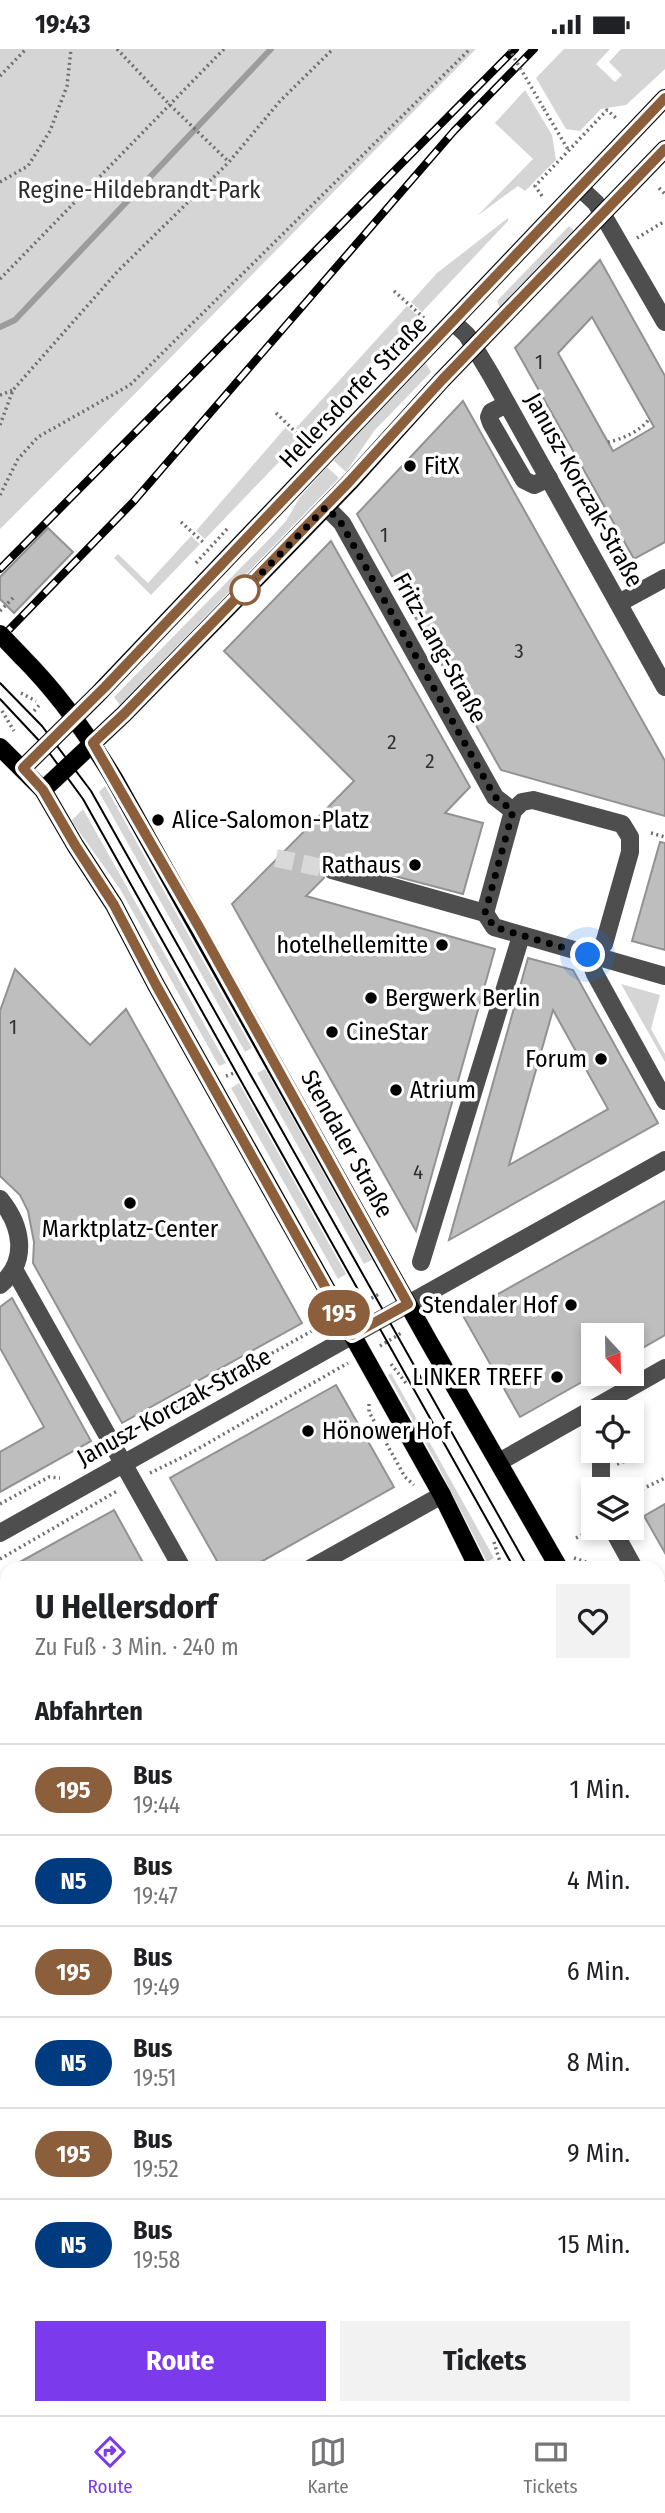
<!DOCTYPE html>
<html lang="de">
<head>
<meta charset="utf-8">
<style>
  :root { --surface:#fff; --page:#f2f2f2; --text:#202124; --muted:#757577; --line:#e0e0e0; --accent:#7c3aed }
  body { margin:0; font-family:"Fira Sans Condensed",sans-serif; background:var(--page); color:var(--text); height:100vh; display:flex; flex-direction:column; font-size:26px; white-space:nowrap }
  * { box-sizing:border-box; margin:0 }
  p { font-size:23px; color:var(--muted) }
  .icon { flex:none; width:38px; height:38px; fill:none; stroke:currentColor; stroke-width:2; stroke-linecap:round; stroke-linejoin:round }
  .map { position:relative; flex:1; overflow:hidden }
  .sheet { position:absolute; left:0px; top:1512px; width:665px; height:854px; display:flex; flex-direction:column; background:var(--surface); border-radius:21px 21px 0 0; box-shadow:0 4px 10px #0003 }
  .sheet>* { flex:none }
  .badge { padding:0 14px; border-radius:23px; font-size:24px; line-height:46px }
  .needle { width:46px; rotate:158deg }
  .fabs { position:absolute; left:581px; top:1274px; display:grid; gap:14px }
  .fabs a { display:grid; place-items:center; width:63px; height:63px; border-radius:0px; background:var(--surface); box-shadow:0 4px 10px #0003; font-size:35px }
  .you { position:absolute; width:35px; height:35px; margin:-18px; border:5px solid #fff; border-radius:50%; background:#1a73e8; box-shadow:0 0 0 10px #1a73e833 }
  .map>.badge { position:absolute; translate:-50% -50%; box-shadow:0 0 0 4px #fff }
  h2 { padding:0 35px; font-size:26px; line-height:63px }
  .round { display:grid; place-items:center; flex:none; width:74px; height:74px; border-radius:0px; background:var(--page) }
  .overview { display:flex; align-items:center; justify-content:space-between; height:119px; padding:0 35px }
  h1 { font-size:33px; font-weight:700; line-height:52px }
  .cta { display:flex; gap:14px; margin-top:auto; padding:14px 35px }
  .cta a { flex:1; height:80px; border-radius:0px; background:var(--accent); color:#fff; font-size:28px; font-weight:700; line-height:80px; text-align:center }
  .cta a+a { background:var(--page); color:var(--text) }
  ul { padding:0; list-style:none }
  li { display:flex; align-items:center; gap:21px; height:91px; padding:0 35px; border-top:2px solid var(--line) }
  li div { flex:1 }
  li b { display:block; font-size:26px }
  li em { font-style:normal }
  li .badge { min-width:77px; font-weight:700; text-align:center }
  .status { display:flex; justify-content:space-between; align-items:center; height:49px; padding:0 35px; background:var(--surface); direction:ltr }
  .status svg { height:19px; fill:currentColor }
  .dock { display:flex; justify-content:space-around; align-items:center; height:98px; border-top:2px solid var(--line); background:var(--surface); font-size:19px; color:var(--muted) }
  .dock a { display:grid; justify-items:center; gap:4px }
  .dock .on { color:var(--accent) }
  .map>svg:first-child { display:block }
  .green { fill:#d5d5d5 }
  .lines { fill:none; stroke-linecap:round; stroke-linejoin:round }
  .stream { stroke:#9c9c9c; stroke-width:6 }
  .building { fill:#bebebe; stroke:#929292; stroke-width:2; fill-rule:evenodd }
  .minor-tunnel { stroke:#d9d9d9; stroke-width:18; stroke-dasharray:18 9; stroke-linecap:butt }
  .major-casing { stroke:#dbdbdb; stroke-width:19 }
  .path { stroke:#707070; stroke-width:3.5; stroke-dasharray:2 3.5; stroke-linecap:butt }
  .minor { stroke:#4e4e4e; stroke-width:18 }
  .major { stroke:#000; stroke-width:18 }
  .tram { stroke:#000; stroke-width:2 }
  .rail-casing { stroke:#000; stroke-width:8 }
  .rail { stroke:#fff; stroke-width:5; stroke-dasharray:16; stroke-linecap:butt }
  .major-bridge-casing { stroke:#dbdbdb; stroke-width:19; stroke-linecap:butt }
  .path-bridge { stroke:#707070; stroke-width:3.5; stroke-dasharray:2 3.5; stroke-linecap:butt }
  .major-bridge { stroke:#000; stroke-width:18 }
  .line-casing { stroke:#fff; stroke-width:16 }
  .line { stroke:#8b5e3c; stroke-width:10 }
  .walk { stroke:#000; stroke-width:7; stroke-dasharray:0 12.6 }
  .poi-dot { fill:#000; stroke:#fff; stroke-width:2.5 }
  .stop-dot { fill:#fff; stroke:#8b5e3c; stroke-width:3.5 }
  .labels { text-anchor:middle; stroke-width:7; stroke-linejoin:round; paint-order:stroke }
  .number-label { font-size:21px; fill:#303030 }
  .park-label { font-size:24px; fill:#2c2c2c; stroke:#fff }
  .street-label { font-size:24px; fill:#000; stroke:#fff }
  .poi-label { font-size:24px; fill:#000; stroke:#fff; text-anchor:start }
</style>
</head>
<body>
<div class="status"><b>19:43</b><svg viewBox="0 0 49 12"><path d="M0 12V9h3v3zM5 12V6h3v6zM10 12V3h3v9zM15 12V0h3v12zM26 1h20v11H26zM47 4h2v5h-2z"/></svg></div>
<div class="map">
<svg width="665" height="2366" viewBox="0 0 665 2366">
  <rect width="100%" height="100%" fill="#fff"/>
  <!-- green -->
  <g class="green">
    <path d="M0,0H476C316,159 160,321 0,480Z"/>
    <polygon points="564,0 610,0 596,15 615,33 622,26 609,13 621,0 665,0 665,20 626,56 601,60 580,82 566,80 536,29"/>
    <polygon points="525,41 552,86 556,111 525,142 518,137 477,167 533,110 495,74"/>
    <polygon points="508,169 508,172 422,263 411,253 437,224"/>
    <polygon points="569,177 575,183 501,261 497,252"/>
    <polygon points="407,257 418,267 304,387 296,379"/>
    <polygon points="425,313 431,323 374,382 346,423 333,411"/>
    <polygon points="285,379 300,391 205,490 196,482"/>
    <polygon points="327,418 339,429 120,656 114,648 275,484 286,472 300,448"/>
    <polygon points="191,487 200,495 151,546 114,509 118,505 148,534"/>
    <polygon points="105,737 252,999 245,1003 99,743"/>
    <polygon points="83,760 226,1014 219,1017 120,840 73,774 72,771"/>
    <polygon points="621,935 660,946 651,980 665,1005 665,1013"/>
    <polygon points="265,1020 372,1211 364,1215 257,1024"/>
    <polygon points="239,1034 346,1225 338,1230 231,1039"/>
    <polygon points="391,1324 494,1509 487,1513 437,1415 388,1326"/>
    <polygon points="658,1706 665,1717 665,1829 658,1817"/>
  </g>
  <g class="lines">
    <!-- stream -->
    <polyline class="stream" points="0,278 15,271 271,0"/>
  </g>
  <!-- building -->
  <g class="building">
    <path d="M600,211L665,327V493L634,510L515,299ZM592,268L654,378L613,402L558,304Z"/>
    <polygon points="463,352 665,712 665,767 501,721 357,465"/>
    <polygon points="48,479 73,503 14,564 0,550 0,528"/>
    <polygon points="331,492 470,738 445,764 483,774 463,845 330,810 321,817 324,829 306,847 495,900 416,1182 232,855 354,732 224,602"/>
    <polygon points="660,793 665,794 665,901 632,892"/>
    <path d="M528,909L573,921L658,1074L449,1191ZM553,961L608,1060L509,1116Z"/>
    <polygon points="15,920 90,996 126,960 302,1274 122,1374 33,1214 34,1193 28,1162 20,1146 0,1127 0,962"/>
    <polygon points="665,1152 665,1286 632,1305 632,1286 593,1286 593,1325 596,1325 520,1368 462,1265"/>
    <polygon points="12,1249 91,1392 0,1443 0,1403 44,1378 0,1299 0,1258"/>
    <polygon points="336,1336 394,1438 250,1519 221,1519 170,1429"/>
    <polygon points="665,1455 665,1504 644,1467"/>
    <polygon points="114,1461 146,1519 9,1519"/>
  </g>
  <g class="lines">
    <!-- minor-tunnel -->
    <polyline class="minor-tunnel" points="276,809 332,821"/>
    <defs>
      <g id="major">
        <path d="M22,608C59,645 88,686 115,731L428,1291L559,1519"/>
        <polyline points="0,698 43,741 75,796 114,856 156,936 442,1446 478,1519"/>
        <polyline points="23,719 97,646 665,49"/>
        <polyline points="43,741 124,665 251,535 350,433 442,331 665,100"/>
        <polyline points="658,1693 665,1705"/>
        <polyline points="658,1838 665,1850"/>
      </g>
    </defs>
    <!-- major casing -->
    <use href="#major" class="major-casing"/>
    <!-- path -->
    <g class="path">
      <polyline points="117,0 169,55 229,113"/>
      <polyline points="0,27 26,0"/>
      <polyline points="544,60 569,102"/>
      <polyline points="0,133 28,117 50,82 67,37 71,0"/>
      <polyline points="659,139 665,145"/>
      <polyline points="542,147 535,137 607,61 616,69"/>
      <polyline points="637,189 665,172"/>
      <polyline points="0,230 224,0"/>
      <polyline points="394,242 424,269"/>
      <polyline points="0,346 13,341"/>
      <polyline points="276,364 306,393"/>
      <polyline points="0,376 13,341 118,222 229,113 280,52 333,0"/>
      <path d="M608,393C621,391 642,381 649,370"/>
      <polyline points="561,419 578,410"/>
      <polyline points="0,446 18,410 38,388 130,336 470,0"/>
      <polyline points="181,473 203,493"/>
      <polyline points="196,514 228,479"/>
      <polyline points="0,562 14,548"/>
      <polyline points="21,644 36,652"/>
      <polyline points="2,662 14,682"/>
      <polyline points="34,662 41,654"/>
      <polyline points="651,784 665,788"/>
      <polyline points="226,1027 234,1024"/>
      <polyline points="357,1257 381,1244"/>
      <polyline points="380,1297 403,1283"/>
      <polyline points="391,1315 406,1334"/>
      <polyline points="369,1355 369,1363 405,1428 414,1436"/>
      <polyline points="128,1385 326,1274"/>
      <polyline points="617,1415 631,1410"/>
      <polyline points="150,1424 187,1406 348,1314"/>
      <polyline points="632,1445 665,1429"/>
      <polyline points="0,1455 49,1428 60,1429"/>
      <polyline points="576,1489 596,1479"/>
      <polyline points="494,1493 500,1513"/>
      <polyline points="574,1509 586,1513"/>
      <polyline points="0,1510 119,1441"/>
      <polyline points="388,1518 388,1519"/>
      <polyline points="0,1591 7,1587"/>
      <polyline points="0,1943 7,1947"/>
      <polyline points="0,2081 7,2077"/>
      <polyline points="658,2304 665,2300"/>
      <polyline points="629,2359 633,2366"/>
      <polyline points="276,2366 289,2359"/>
    </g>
    <!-- minor -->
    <g class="minor">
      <polyline points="580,139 596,154 665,273"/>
      <polyline points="453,273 467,286 491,326 665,638"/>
      <polyline points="507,355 491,363 489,368 491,374 524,431 534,436 549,429"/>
      <polyline points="326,458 342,474 495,748 513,762"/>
      <polyline points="619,554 665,529"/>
      <polyline points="332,821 485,864"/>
      <polyline points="588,906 604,895 630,803 630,788 622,775 533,751 522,753 513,762 485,864 494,878 665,927"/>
      <polyline points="588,906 595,925 665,1052"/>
      <path d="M0,1150C22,1177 29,1212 0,1236"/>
      <polyline points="421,1213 521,887"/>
      <polyline points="15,1222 182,1519"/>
      <polyline points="601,1402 601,1440"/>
      <polyline points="499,1413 665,1319"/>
      <polyline points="612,1479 634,1519"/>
      <polyline points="0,1484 665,1111"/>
      <polyline points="311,1519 442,1446"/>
      <polyline points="658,1545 665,1540"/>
      <polyline points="658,1563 665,1576"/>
      <polyline points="0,1682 7,1694"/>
      <polyline points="0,1878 7,1890"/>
      <polyline points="0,1981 7,1977"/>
      <polyline points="658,2180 665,2176"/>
      <polyline points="0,2233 7,2245"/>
      <polyline points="340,2359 344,2366"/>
      <polyline points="525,2359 529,2366"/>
      <polyline points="73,2363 81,2359"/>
      <polyline points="416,2366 418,2359"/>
    </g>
    <!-- major -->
    <use href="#major" class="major"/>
    <!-- tram -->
    <g class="tram">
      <polyline points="0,634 42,677 91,742 528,1519"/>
      <polyline points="0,650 45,698 83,750 514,1519"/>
      <polyline points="658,1750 665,1762"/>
      <polyline points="658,1776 665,1789"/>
    </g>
    <defs>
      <g id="rail">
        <polyline points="0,520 515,0"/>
        <polyline points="0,590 134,452 454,82 534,0"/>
      </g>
    </defs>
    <!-- rail casing -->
    <use href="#rail" class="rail-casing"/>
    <!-- rail -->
    <use href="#rail" class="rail"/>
    <defs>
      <polyline id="major-bridge" points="0,585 22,608"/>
    </defs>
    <!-- major-bridge casing -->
    <use href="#major-bridge" class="major-bridge-casing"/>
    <!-- path-bridge -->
    <polyline class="path-bridge" points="509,0 544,60"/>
    <!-- major-bridge -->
    <use href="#major-bridge" class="major-bridge"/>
  </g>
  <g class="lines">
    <defs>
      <polyline id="line" points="665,49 105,638 23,719 43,741 75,796 114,856 156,936 352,1286 408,1255 199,878 93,694 124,665 349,433 442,331 665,100"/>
    </defs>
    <!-- line casing -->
    <use href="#line" class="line-casing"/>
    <!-- line -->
    <use href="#line" class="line"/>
    <!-- walk -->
    <polyline class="walk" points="245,541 326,458 341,474 495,748 513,762 485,864 494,878 588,906"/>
  </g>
  <!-- markers -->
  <g class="poi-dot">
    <circle cx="410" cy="417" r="7"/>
    <circle cx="158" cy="771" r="7"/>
    <circle cx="415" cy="816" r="7"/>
    <circle cx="442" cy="896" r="7"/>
    <circle cx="371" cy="949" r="7"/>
    <circle cx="332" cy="983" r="7"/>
    <circle cx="601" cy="1010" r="7"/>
    <circle cx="396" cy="1041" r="7"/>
    <circle cx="130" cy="1154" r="7"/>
    <circle cx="571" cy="1256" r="7"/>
    <circle cx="557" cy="1328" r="7"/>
    <circle cx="308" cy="1382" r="7"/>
  </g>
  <circle class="stop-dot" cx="245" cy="541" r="14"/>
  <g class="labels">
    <!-- number labels -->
    <g class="number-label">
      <text x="539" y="320">1</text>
      <text x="384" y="493">1</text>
      <text x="519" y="609">3</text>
      <text x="392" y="700">2</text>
      <text x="430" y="719">2</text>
      <text x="13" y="985">1</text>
      <text x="418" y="1130">4</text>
    </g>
    <!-- park labels -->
    <g class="park-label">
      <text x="139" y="149">Regine-Hildebrandt-Park</text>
    </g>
    <!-- street labels -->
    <g class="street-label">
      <text transform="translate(353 343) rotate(-46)" y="8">Hellersdorfer Straße</text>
      <text transform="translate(584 441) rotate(61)" y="8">Janusz-Korczak-Straße</text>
      <text transform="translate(440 599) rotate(61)" y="8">Fritz-Lang-Straße</text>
      <text transform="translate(347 1095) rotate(61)" y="8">Stendaler Straße</text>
      <text transform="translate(174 1358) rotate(-29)" y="8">Janusz-Korczak-Straße</text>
    </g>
    <!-- poi labels -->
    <g class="poi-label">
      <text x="424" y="425">FitX</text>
      <text x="172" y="779">Alice-Salomon-Platz</text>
      <text x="401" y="824" text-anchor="end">Rathaus</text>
      <text x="428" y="904" text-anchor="end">hotelhellemitte</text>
      <text x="385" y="957">Bergwerk Berlin</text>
      <text x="346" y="991">CineStar</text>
      <text x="587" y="1018" text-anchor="end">Forum</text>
      <text x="410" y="1049">Atrium</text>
      <text x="130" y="1188" text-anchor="middle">Marktplatz-Center</text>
      <text x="557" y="1264" text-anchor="end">Stendaler Hof</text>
      <text x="543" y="1336" text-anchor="end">LINKER TREFF</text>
      <text x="322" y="1390">Hönower Hof</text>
    </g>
  </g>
</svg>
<div class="fabs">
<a><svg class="needle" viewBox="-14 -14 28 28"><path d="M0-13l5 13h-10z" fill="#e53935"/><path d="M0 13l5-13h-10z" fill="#757577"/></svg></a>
<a><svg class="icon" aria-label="locate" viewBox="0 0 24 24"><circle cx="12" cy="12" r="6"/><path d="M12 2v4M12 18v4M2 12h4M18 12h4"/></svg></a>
<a><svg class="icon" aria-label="layers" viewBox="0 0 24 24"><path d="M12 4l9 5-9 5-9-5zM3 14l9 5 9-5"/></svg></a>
</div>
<div class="you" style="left:588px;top:906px"></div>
<b class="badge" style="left:339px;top:1264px;background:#8b5e3c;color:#fff">195</b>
<section class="sheet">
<div class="overview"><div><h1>U Hellersdorf</h1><p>Zu Fuß · 3 Min. · 240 m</p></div><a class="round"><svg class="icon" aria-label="heart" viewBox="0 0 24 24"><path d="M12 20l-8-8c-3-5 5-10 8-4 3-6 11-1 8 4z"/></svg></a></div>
<h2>Abfahrten</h2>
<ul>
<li><span class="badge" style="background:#8b5e3c;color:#fff">195</span><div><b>Bus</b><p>19:44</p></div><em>1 Min.</em></li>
<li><span class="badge" style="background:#003b80;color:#fff">N5</span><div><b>Bus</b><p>19:47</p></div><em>4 Min.</em></li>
<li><span class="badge" style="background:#8b5e3c;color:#fff">195</span><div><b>Bus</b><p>19:49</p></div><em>6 Min.</em></li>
<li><span class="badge" style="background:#003b80;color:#fff">N5</span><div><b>Bus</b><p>19:51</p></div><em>8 Min.</em></li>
<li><span class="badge" style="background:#8b5e3c;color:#fff">195</span><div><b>Bus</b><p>19:52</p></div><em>9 Min.</em></li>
<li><span class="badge" style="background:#003b80;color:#fff">N5</span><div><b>Bus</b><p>19:58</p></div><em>15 Min.</em></li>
</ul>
<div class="cta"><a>Route</a><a>Tickets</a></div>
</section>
</div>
<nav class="dock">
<a class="on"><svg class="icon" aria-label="directions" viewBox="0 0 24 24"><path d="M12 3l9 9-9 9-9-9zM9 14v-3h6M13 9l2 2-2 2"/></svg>Route</a>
<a><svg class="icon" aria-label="map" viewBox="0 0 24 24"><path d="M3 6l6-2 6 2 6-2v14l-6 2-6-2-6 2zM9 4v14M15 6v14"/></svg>Karte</a>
<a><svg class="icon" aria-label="tickets" viewBox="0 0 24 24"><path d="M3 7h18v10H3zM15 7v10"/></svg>Tickets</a>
</nav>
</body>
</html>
